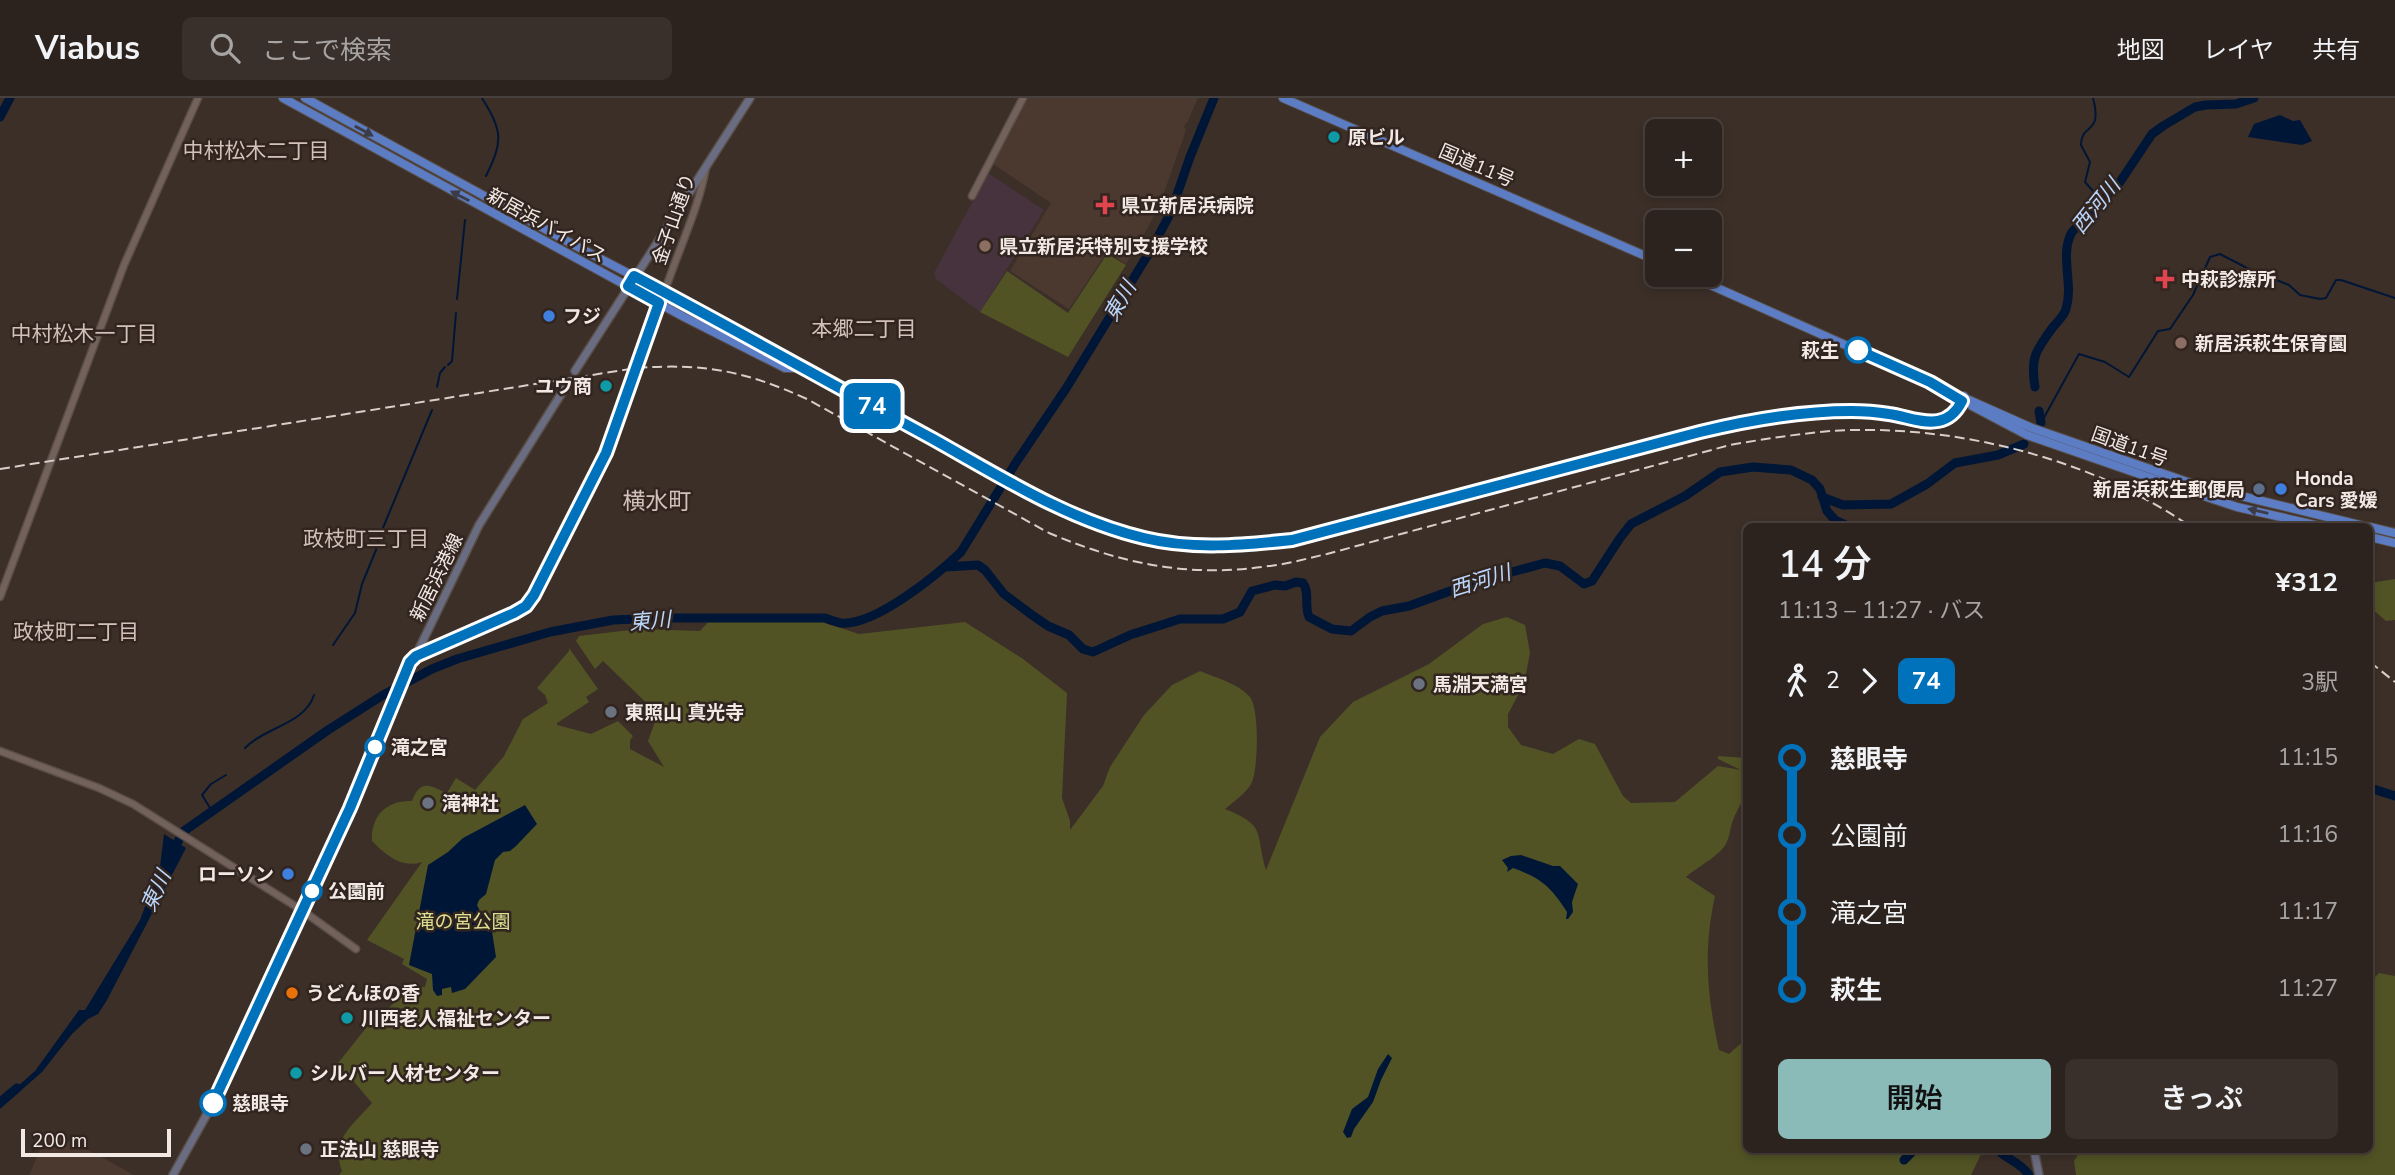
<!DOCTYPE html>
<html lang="ja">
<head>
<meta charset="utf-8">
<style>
  :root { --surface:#2d231e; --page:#392f2b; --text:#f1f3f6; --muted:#a7a4a4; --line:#48403c; --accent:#8bbbb9 }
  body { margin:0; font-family:"Nunito Sans","Noto Sans JP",sans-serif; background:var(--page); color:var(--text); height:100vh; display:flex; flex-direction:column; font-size:26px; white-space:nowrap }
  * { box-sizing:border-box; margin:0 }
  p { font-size:23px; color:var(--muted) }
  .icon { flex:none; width:38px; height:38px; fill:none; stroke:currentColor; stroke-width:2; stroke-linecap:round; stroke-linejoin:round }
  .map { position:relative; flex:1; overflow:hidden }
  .drawer { position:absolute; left:1743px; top:425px; width:630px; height:630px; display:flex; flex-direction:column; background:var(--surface); border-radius:10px; box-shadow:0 4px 10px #0003,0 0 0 2px var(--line) }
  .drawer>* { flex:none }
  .badge { padding:0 14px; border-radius:10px; font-size:24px; line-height:46px }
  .buttons { position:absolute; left:1645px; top:21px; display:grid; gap:14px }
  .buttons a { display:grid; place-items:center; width:77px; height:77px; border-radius:10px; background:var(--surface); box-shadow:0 4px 10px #0003,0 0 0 2px var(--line); font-size:35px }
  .scale { position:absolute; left:21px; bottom:18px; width:150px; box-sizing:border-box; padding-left:7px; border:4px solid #f2e9e5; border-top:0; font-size:19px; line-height:24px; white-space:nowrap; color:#f2e9e5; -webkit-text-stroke:5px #32251f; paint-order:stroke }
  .map>.badge { position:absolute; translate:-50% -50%; box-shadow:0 0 0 4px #fff }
  .legs { display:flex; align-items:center; gap:10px; height:77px; padding:0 35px; font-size:23px }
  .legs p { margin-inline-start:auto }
  .headline { display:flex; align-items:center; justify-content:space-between; height:119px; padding:0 35px }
  h1 { font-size:38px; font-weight:600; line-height:52px }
  .button { display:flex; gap:14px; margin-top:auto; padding:14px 35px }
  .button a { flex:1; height:80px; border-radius:10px; background:var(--accent); color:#111; font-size:28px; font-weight:600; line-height:80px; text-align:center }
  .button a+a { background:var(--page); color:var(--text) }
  ul { padding:0 35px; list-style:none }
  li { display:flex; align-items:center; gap:24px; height:77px; font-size:26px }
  li i { display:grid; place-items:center; width:10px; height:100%; margin:0 9px; background:currentColor }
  li i::after { content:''; width:18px; height:18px; margin:-9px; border:5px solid; border-radius:50%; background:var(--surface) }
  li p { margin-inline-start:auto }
  li:first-child i { background:linear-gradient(#0000 50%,currentColor 0) }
  li:last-child i { background:linear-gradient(currentColor 50%,#0000 0) }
  header { display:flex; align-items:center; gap:42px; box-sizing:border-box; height:98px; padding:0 35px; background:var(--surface); border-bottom:2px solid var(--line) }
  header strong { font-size:33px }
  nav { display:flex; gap:38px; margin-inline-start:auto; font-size:24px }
  .search { width:490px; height:63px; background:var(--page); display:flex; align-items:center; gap:18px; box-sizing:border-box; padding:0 24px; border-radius:10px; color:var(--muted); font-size:26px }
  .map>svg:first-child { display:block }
  .built { fill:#4b382f }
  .education { fill:#46333d }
  .green { fill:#515325 }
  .water { fill:#001636 }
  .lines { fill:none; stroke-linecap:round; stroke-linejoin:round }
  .stream { stroke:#001636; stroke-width:2 }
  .river { stroke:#001636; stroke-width:9 }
  .tertiary-casing { stroke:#594e48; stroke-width:9 }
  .secondary-casing { stroke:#594e48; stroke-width:10 }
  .trunk-casing { stroke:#594e48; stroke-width:10 }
  .tertiary { stroke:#72625b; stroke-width:6 }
  .secondary { stroke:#6a6c82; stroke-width:7 }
  .trunk { stroke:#5c7cc3; stroke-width:8 }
  .rail { stroke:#d8ceca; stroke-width:2; stroke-dasharray:10 5; stroke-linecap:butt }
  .oneway { fill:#3c3b48 }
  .line-1-casing { stroke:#fff; stroke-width:16 }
  .line-1 { stroke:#0072bc; stroke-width:10 }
  .culture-dot { fill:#0f9aa8; stroke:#32251f; stroke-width:2.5 }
  .health-dot { fill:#e0444e; stroke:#32251f; stroke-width:2.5 }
  .education-dot { fill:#8d6e63; stroke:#32251f; stroke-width:2.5 }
  .shop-dot { fill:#3f7fe0; stroke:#32251f; stroke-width:2.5 }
  .stop-1-dot { fill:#fff; stroke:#0072bc; stroke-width:3.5 }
  .service-dot { fill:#5c6f8a; stroke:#32251f; stroke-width:2.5 }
  .worship-dot { fill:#6b7280; stroke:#32251f; stroke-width:2.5 }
  .food-dot { fill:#e8710a; stroke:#32251f; stroke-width:2.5 }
  .labels { text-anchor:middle; stroke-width:5; stroke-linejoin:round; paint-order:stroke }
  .poi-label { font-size:19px; font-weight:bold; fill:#f2e9e5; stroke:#32251f; text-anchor:start }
  .street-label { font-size:19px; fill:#f2e9e5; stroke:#32251f }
  .stop-label { font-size:19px; font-weight:bold; fill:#f2e9e5; stroke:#32251f; text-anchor:start }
  .park-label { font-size:19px; fill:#dbe092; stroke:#32251f }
  .neighbourhood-label { font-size:21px; fill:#d2c1b9; stroke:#32251f }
  .water-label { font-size:21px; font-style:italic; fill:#bbd6fc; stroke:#32251f }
  .quarter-label { font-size:23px; fill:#d2c1b9; stroke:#32251f }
</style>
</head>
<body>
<header>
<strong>Viabus</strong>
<div class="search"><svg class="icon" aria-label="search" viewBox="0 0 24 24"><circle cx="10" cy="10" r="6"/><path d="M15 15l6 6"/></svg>ここで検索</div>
<nav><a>地図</a><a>レイヤ</a><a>共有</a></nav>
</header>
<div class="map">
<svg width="2395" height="1077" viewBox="0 0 2395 1077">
  <rect width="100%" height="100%" fill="#3c2f28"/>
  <!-- built -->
  <g class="built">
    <polygon points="1027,0 1198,0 1188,23 1184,28 1186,32 1159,109 1141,142 1126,166 1107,154 1069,211 1010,173 1051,105 993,66"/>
    <polygon points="48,1034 92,1054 134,1077 29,1077"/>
  </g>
  <!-- education -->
  <polygon class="education" points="988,75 1044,112 980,214 936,181 934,175"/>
  <!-- green -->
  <g class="green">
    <polygon points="1107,156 1126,167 1068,259 980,214 1007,173 1068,215"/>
    <polygon points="2395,481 2395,522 2386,523 2370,509 2370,485"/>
    <path d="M1507,519L1525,527L1530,555L1524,586L1508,616V629L1521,647L1553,656L1579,641L1595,646L1623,698L1631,705L1675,704L1718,668L1741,672L1718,661V658L1746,660V676H1744C1752,694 1739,706 1733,722C1728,736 1731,745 1717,756C1707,765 1696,770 1686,779L1715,798C1703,853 1707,898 1719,952L1729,956L1746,941V1052H1983L1971,1077H339L342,1073C330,1042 353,1027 372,1005L350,979L335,969L366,930L413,888L425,889L427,881L402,866L404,861L367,842L422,764C402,771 386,757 372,743C371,718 386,702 412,703C421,680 430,688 447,695L456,680L475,692L504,658L523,621L548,605L545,597L537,590L569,553V550L598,591L586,599L589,604L557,625V627L591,636L618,623L633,638L630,642V651L664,669L648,643L658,616L603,563L595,571L576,543L579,538L639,531L700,533L710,522L822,524L859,536L965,524L1023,561L1067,595L1062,700L1070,723V732L1103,688L1110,669L1144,617L1172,587L1200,573C1216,580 1237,585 1249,598C1260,609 1258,670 1252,684C1248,694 1233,704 1225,711C1267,728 1255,734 1266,772L1320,639L1353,604L1429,566L1483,526Z"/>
    <polygon points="2379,875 2395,878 2395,1077 2076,1077 2074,1063 2081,1052 2370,1052 2370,884"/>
  </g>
  <!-- water -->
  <g class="water">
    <polygon points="2280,17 2293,23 2300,22 2312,43 2302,47 2248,39 2254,26"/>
    <polygon points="525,707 537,726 516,748 510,753 503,754 495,762 486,796 479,802 477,807 480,813 489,815 496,859 465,891 452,895 451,889 442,891 442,897 437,898 433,892 432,876 409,867 428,767 448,754 463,740"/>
    <polygon points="164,736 186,750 107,902 98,916 88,921 72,936 42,974 0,1011 0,1004 35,973 79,912 85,912 140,822 160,769"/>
    <path d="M1521,757L1553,768H1560L1578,786L1572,804L1573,814L1568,821H1566L1567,814C1551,789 1541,780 1513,770L1507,774L1508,770L1502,762L1511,758Z"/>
    <polygon points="1388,956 1392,960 1381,982 1373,1004 1354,1031 1351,1039 1347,1040 1343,1034 1352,1011 1368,999 1378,971"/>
  </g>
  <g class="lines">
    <!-- stream -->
    <g class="stream">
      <path d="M482,0C503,34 503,43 486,78"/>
      <path d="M2093,0C2103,38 2081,24 2081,47L2090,64L2085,84L2101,102"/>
      <polyline points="457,201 465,122"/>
      <polyline points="448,267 452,263 456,215"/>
      <polyline points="437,289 440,275 445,269"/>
      <polyline points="2041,325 2079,256 2105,264 2129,279 2158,233 2170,231 2193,197 2210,159 2220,156 2251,172 2289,187 2300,197 2320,201 2326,200 2336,182 2341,182 2395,200"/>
      <polyline points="333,547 355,515 362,486 376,452 380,437 432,312"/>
      <path d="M245,650C265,629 305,626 314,597"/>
      <polyline points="212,713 202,697 211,686 226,677"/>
    </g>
    <!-- river -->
    <g class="river">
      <polyline points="0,19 10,0"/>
      <path d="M2035,289C2030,260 2036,252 2053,229C2058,223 2064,218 2066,211C2074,186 2059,157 2072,134L2120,84L2152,36L2163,28L2195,9L2206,7L2236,6L2254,0"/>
      <polyline points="2039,313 2041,325"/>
      <polyline points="1822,399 1843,407 1891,406 1927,386 1955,365 1998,357 2024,346"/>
      <path d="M945,469L978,467L985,472L1004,496L1032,517L1048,528L1069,537L1083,551L1093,554L1130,537L1180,521H1223L1240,514L1252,493L1275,487L1285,488L1296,484L1303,485C1310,494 1304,508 1309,519L1332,531L1351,533L1370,519L1382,513L1409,508L1472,485L1545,465L1560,468L1584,486L1592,483L1620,440L1631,426L1685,398L1720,374L1753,369L1791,372L1812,382L1820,391L1827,413L1835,422L1850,429"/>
      <polyline points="2370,690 2395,698"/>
      <path d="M172,754L184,733L328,632L383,597L432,571L457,561L550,534L613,522L659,520H825C830,522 836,524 841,525C875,528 937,477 961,454L1015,366L1067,289L1152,150L1171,114L1190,59L1214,0"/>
      <polyline points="0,1004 17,990"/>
      <path d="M1998,1052C2007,1061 2022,1066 2029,1077"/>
      <polyline points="1904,1062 1914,1052"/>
    </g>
    <defs>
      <g id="tertiary">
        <polyline points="972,98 1023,0"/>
        <path d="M668,184C681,146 699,109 706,69"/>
        <polyline points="0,499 124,167 198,0"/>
        <path d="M416,557C450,544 513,527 534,497L606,355L659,205"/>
        <polyline points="0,653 99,690 133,706 303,813 356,851"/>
      </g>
      <g id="secondary">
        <polyline points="575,273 750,0"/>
        <polyline points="2034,1052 2039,1077"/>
        <polyline points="173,1077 212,1007 242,946 350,710 410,564 416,557 479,427 568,285"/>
      </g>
      <g id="trunk">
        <polyline points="283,0 684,219 785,270 801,270"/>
        <polyline points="305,0 576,148 683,204 1016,388 1086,422 1145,440 1194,447 1236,448 1292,442 1707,332 1805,315 1852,313 1889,316 1936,323 1950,318 1957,312 1964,298"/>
        <polyline points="1283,0 1657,163"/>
        <polyline points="1688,177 2032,330 2196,387 2368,429"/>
        <polyline points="1972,308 2027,337 2171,387 2237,409 2324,429"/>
        <polyline points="2370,429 2395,435"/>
        <polyline points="2370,439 2395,445"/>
      </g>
    </defs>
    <!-- tertiary casing -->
    <use href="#tertiary" class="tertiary-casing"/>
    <!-- secondary casing -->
    <use href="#secondary" class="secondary-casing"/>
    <!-- trunk casing -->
    <use href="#trunk" class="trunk-casing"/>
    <!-- tertiary -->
    <use href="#tertiary" class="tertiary"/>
    <!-- secondary -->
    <use href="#secondary" class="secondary"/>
    <!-- trunk -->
    <use href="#trunk" class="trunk"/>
    <!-- rail -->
    <g class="rail">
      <path d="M0,371L636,270C705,265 745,273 807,301L1049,435C1123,466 1188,480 1269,468C1289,466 1308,460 1327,456L1730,347C1764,341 1797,336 1831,333C1951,325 2092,360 2191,429"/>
      <polyline points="2370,564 2395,584"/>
    </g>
  </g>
  <!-- one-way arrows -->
  <defs><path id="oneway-solid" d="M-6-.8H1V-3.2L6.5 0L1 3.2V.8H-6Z" transform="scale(1.75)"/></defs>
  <g class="oneway">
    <use href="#oneway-solid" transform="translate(364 33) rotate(29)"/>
    <use href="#oneway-solid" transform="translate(460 98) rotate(-153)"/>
    <use href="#oneway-solid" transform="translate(2258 413) rotate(-167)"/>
  </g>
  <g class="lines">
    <defs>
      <path id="line-1" d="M213,1005L350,710L410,564L416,558L514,515L526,508L534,497L606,355L659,205L628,188L634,178C734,231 833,287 933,341C1001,379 1068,422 1144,440C1193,452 1243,447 1292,442L1700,334C1749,322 1801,313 1851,313C1864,313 1877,314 1889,316C1905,318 1922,326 1938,323C1950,321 1957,313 1962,303L1930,284L1858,252"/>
    </defs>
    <!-- line-1 casing -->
    <use href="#line-1" class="line-1-casing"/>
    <!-- line-1 -->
    <use href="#line-1" class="line-1"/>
  </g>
  <!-- markers -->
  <g class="culture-dot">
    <circle cx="1334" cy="39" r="7"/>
    <circle cx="606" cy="288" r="7"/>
    <circle cx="347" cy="920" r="7"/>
    <circle cx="296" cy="975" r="7"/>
  </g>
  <g class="health-dot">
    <path d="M1101.5 96.5h7v7h7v7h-7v7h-7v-7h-7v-7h7z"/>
    <path d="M2161.5 170.5h7v7h7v7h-7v7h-7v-7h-7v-7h7z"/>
  </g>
  <g class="education-dot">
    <circle cx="985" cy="148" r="7"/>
    <circle cx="2181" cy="245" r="7"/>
  </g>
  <g class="shop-dot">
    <circle cx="549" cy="218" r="7"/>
    <circle cx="2281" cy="391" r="7"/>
    <circle cx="288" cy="776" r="7"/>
  </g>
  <g class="stop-1-dot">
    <circle cx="1858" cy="252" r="12"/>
    <circle cx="375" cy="649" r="9"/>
    <circle cx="312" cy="793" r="9"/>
    <circle cx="213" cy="1005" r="12"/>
  </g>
  <circle class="service-dot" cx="2259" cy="391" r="7"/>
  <g class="worship-dot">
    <circle cx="1419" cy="586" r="7"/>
    <circle cx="611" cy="614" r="7"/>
    <circle cx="428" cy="705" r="7"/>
    <circle cx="306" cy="1051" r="7"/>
  </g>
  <circle class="food-dot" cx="292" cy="895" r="7"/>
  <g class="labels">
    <!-- poi labels -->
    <g class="poi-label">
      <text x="1348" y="46">原ビル</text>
      <text x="1121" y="114">県立新居浜病院</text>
      <text x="999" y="155">県立新居浜特別支援学校</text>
      <text x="2181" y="188">中萩診療所</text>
      <text x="563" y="225">フジ</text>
      <text x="2195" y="252">新居浜萩生保育園</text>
      <text x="592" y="295" text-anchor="end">ユウ商</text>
      <text x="2295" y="387">Honda<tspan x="2295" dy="22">Cars 愛媛</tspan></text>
      <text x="2245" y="398" text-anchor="end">新居浜萩生郵便局</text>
      <text x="1433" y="593">馬淵天満宮</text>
      <text x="625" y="621">東照山 真光寺</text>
      <text x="442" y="712">滝神社</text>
      <text x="274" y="783" text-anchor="end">ローソン</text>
      <text x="306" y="902">うどんほの香</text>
      <text x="361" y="927">川西老人福祉センター</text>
      <text x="310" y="982">シルバー人材センター</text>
      <text x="320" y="1058">正法山 慈眼寺</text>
    </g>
    <!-- street labels -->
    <g class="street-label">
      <text transform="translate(1477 67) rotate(23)" y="7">国道11号</text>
      <text transform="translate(673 121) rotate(-71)" y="7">金子山通り</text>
      <text transform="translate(547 127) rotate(29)" y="7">新居浜バイパス</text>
      <text transform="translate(2130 348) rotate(20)" y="7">国道11号</text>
      <text transform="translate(436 479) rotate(-64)" y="7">新居浜港線</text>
    </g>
    <!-- stop labels -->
    <g class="stop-label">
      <text x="1839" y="259" text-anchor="end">萩生</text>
      <text x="391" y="656">滝之宮</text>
      <text x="328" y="800">公園前</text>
      <text x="232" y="1012">慈眼寺</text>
    </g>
    <!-- park labels -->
    <g class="park-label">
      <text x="463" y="830">滝の宮公園</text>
    </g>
    <!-- neighbourhood labels -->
    <g class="neighbourhood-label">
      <text x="256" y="60">中村松木二丁目</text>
      <text x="864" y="238">本郷二丁目</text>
      <text x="84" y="243">中村松木一丁目</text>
      <text x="366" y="448">政枝町三丁目</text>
      <text x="76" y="541">政枝町二丁目</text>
    </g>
    <!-- water labels -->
    <g class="water-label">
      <text transform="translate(2096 108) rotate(-51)" y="7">西河川</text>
      <text transform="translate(1120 203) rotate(-60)" y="7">東川</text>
      <text transform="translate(1480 483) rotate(-17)" y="7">西河川</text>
      <text transform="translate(650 523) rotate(-5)" y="7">東川</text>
      <text transform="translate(156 793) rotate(-65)" y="7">東川</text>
    </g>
    <!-- quarter labels -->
    <g class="quarter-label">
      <text x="657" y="411">横水町</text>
    </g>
  </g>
</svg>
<div class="buttons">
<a>+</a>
<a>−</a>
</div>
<div class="scale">200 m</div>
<b class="badge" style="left:872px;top:308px;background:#0072bc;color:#fff">74</b>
<section class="drawer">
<div class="headline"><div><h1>14 分</h1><p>11:13 – 11:27 · バス</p></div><b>¥312</b></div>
<div class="legs"><svg class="icon" aria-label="walk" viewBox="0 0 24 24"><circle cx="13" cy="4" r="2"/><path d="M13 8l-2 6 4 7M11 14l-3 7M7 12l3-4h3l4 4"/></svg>2<svg class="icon" aria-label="forward" viewBox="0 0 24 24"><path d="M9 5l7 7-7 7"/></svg><b class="badge" style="background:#0072bc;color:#fff">74</b><p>3駅</p></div>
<ul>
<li><i style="color:#0072bc"></i><b>慈眼寺</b><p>11:15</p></li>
<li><i style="color:#0072bc"></i><span>公園前</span><p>11:16</p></li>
<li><i style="color:#0072bc"></i><span>滝之宮</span><p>11:17</p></li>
<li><i style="color:#0072bc"></i><b>萩生</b><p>11:27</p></li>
</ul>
<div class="button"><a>開始</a><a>きっぷ</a></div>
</section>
</div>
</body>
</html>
